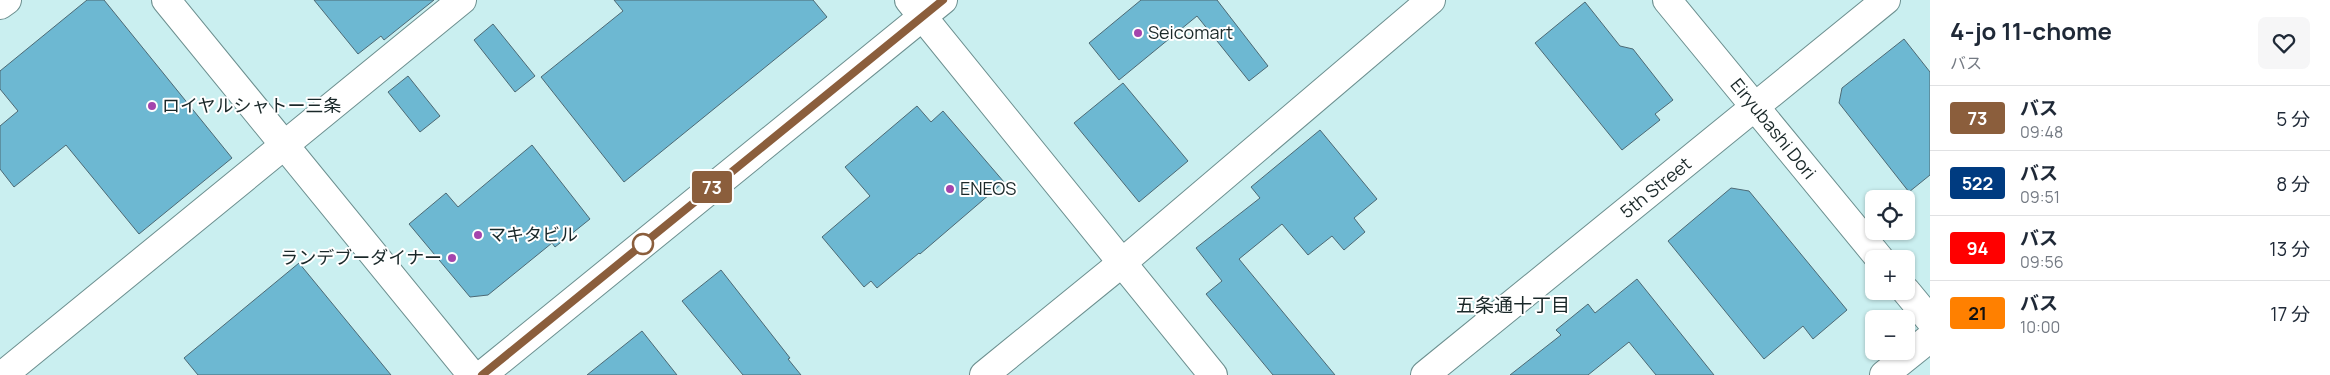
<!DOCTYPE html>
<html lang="ja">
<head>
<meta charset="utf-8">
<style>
  :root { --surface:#fff; --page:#f6f6f7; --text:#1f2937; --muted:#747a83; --line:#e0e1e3 }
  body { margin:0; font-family:Manrope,"Noto Sans JP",sans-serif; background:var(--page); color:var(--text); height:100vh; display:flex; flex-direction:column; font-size:19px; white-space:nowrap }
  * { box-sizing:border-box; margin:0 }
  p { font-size:16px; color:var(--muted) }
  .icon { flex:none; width:28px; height:28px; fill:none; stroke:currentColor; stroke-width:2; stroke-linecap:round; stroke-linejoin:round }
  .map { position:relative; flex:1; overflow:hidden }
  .sheet { display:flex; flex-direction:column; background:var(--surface); width:400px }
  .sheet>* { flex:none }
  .badge { padding:0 10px; border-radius:4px; font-size:18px; line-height:32px }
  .fabs { position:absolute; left:1865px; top:190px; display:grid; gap:10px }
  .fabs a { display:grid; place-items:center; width:50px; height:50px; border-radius:8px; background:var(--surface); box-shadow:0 1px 4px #0004; font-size:25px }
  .map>.badge { position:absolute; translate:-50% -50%; box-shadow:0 0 0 2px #fff }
  .round { display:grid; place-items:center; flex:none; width:52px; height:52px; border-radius:8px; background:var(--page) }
  .summary { display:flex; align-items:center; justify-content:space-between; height:85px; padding:0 20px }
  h1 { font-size:24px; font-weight:700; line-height:38px }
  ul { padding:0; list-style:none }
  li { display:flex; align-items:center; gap:15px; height:65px; padding:0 20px; border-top:1px solid var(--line) }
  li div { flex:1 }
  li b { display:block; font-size:19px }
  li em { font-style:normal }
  li .badge { min-width:55px; font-weight:700; text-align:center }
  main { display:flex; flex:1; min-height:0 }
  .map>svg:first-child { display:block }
  .building { fill:#6db8d2; stroke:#4d6a75 }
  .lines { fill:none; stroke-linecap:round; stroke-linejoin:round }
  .minor-casing { stroke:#6c8f8f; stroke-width:30 }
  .highway-casing { stroke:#6c8f8f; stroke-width:30 }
  .minor { stroke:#fff; stroke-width:28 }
  .highway { stroke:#fff; stroke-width:28 }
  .line-casing { stroke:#fff; stroke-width:11 }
  .line { stroke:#8b5e3c; stroke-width:8 }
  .poi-dot { fill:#a445ad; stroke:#fff; stroke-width:2 }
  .stop-dot { fill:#fff; stroke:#8b5e3c; stroke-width:2.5 }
  .labels { text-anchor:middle; stroke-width:4; stroke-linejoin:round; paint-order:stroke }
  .poi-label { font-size:18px; fill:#1a2829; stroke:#fff; text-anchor:start }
  .street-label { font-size:18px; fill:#1a2829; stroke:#fff }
  .neighbourhood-label { font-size:19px; fill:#1a2829; stroke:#fff }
</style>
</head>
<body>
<main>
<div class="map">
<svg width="1930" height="375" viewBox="0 0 1930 375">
  <rect width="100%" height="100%" fill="#caeff0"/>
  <!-- building -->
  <g class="building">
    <polygon points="87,0 104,0 232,158 139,234 66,145 14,187 0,169 0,126 18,111 0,89 0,71"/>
    <polygon points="314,0 434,0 384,40 381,36 358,54"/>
    <polygon points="614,0 813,0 827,17 624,182 541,77 623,11"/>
    <polygon points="1141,0 1217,0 1268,66 1249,81 1197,16 1119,80 1089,43"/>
    <polygon points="1585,2 1620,46 1633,49 1673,100 1655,114 1660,120 1622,150 1535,43"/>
    <polygon points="493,24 535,76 515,92 474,40"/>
    <polygon points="1904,39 1930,72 1930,175 1909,192 1839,103 1842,88"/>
    <polygon points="408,76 440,116 420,132 388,92"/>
    <polygon points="1123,83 1188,161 1139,202 1074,123"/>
    <polygon points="917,106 931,122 943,111 1004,182 920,254 919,253 877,288 871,281 864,287 822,237 870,196 845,167"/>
    <polygon points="1320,130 1377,199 1354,218 1365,232 1344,250 1332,236 1308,255 1282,224 1239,259 1335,375 1273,375 1206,294 1222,281 1196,248 1260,198 1251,187"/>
    <polygon points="532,145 590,219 555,247 552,243 488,295 470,297 409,224 446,193 458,207"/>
    <polygon points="1731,188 1749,191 1847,310 1813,339 1803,326 1764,359 1668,241"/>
    <polygon points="299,263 391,375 198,375 184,358"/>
    <polygon points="721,270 790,358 788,359 801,375 743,375 682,301"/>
    <polygon points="1637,279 1714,375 1656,375 1629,342 1588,375 1510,375 1561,335 1556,330 1588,304 1595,313"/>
    <polygon points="642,331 677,375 587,375"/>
  </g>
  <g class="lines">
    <defs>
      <g id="minor">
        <polyline points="166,0 472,375"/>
        <polyline points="909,0 1213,375"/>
        <polyline points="1667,0 1880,259"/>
        <polyline points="0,5 7,0"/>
        <polyline points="1906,291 1930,320"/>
        <polyline points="3,375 462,0"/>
        <polyline points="984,375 1123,262 1431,0"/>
        <polyline points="1425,375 1886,0"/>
        <polyline points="1884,375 1930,338"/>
      </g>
      <polyline id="highway" points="482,375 943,0"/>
    </defs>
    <!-- minor casing -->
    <use href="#minor" class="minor-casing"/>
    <!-- highway casing -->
    <use href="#highway" class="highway-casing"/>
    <!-- minor -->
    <use href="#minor" class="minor"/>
    <!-- highway -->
    <use href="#highway" class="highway"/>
  </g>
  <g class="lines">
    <defs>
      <polyline id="line" points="482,375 943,0"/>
    </defs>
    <!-- line casing -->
    <use href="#line" class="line-casing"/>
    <!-- line -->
    <use href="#line" class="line"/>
  </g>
  <!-- markers -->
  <g class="poi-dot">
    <circle cx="1138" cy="33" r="5"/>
    <circle cx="152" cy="106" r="5"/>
    <circle cx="950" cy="189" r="5"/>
    <circle cx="478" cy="235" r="5"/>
    <circle cx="452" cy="258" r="5"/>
  </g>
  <circle class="stop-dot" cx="643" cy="244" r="10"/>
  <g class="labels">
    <!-- poi labels -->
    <g class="poi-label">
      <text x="1148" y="39">Seicomart</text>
      <text x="162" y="112">ロイヤルシャトー三条</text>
      <text x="960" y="195">ENEOS</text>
      <text x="488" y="241">マキタビル</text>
      <text x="442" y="264" text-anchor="end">ランデブーダイナー</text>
    </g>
    <!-- street labels -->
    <g class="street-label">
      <text transform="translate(1773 129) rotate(51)" y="6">Eiryubashi Dori</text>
      <text transform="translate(1656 188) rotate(-39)" y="6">5th Street</text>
    </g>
    <!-- neighbourhood labels -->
    <g class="neighbourhood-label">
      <text x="1513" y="312">五条通十丁目</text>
    </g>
  </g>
</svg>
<div class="fabs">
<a><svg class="icon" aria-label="locate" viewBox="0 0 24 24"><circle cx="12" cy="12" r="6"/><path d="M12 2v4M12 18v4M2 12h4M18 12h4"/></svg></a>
<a>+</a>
<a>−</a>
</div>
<b class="badge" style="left:712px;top:187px;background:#8b5e3c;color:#fff">73</b>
</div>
<section class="sheet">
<div class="summary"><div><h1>4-jo 11-chome</h1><p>バス</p></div><a class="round"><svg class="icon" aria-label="heart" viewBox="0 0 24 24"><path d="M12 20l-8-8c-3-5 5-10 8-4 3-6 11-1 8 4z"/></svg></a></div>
<ul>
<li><span class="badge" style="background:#8b5e3c;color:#fff">73</span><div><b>バス</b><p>09:48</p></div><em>5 分</em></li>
<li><span class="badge" style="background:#003b80;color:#fff">522</span><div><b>バス</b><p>09:51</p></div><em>8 分</em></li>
<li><span class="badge" style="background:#f00;color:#fff">94</span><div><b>バス</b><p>09:56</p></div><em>13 分</em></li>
<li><span class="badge" style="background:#ff8000;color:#111">21</span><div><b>バス</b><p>10:00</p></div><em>17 分</em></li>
</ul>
</section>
</main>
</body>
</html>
